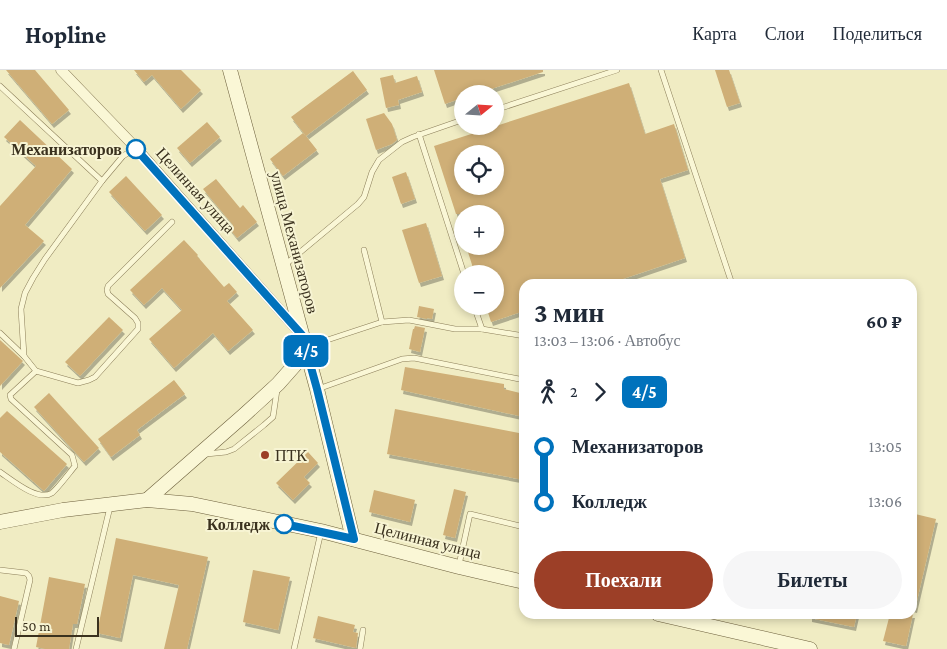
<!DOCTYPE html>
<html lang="ru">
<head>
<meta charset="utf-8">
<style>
  :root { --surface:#fff; --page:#f6f6f7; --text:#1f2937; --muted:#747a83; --line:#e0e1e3; --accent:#9c3f27 }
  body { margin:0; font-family:"Crimson Pro",serif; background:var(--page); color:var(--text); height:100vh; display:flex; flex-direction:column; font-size:19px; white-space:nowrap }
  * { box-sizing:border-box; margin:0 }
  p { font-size:16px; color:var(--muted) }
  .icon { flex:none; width:28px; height:28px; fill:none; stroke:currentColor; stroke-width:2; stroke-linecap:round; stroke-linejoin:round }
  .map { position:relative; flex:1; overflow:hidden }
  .side { position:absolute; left:519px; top:209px; width:398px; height:340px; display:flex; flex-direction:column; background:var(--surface); border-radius:15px; box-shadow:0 2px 8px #0003 }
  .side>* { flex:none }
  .badge { padding:0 10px; border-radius:8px; font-size:18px; line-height:32px }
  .needle { width:32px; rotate:72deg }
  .controls { position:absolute; left:454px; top:15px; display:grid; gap:10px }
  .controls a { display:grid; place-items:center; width:50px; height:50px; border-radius:50%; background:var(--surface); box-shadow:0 2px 8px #0003; font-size:25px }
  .scale { position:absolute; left:15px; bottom:12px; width:84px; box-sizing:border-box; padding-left:5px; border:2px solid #3a311e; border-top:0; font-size:14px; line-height:18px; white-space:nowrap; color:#3a311e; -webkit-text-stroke:4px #f7f4d3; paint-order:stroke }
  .map>.badge { position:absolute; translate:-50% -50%; box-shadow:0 0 0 2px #fff }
  .legs { display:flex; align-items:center; gap:8px; height:55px; padding:0 15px; font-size:16px }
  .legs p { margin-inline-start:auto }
  .summary { display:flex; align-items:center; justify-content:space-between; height:85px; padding:0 15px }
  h1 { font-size:28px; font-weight:700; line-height:38px }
  .action { display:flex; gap:10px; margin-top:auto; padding:10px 15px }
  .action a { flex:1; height:58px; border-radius:30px; background:var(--accent); color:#fff; font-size:20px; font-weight:700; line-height:58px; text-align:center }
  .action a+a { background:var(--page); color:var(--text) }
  ul { padding:0 15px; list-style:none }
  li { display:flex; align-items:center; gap:18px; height:55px; font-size:19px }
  li i { display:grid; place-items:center; width:8px; height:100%; margin:0 6px; background:currentColor }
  li i::after { content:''; width:12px; height:12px; margin:-6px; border:4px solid; border-radius:50%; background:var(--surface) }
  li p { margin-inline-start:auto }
  li:first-child i { background:linear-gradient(#0000 50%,currentColor 0) }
  li:last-child i { background:linear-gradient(currentColor 50%,#0000 0) }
  header { display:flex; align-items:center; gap:30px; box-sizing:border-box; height:70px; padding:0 25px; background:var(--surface); border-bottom:1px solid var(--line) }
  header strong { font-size:24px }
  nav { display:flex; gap:28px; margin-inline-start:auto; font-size:18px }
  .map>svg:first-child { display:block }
  .building { fill:#cfaf77; fill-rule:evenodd; filter:url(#shadow) }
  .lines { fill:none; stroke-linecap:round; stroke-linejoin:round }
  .lane-casing { stroke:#8b7e59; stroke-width:6 }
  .street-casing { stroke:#8b7e59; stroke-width:11 }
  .secondary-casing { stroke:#6c5f3c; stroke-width:15 }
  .lane { stroke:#faf7d6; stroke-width:5 }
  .street { stroke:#faf7d6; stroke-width:10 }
  .secondary { stroke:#faf7d6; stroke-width:14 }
  .line-1-casing { stroke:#fff; stroke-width:11 }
  .line-1 { stroke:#0072bc; stroke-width:8 }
  .stop-1-dot { fill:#fff; stroke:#0072bc; stroke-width:2.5 }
  .poi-dot { fill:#9c3f27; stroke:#f7f4d3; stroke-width:2 }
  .labels { text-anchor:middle; stroke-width:4; stroke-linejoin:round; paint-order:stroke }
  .stop-label { font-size:16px; font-weight:bold; fill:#3a311e; stroke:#f7f4d3; text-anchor:end }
  .street-label { font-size:16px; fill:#3a311e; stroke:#f7f4d3 }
  .poi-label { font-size:16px; fill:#3a311e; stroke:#f7f4d3; text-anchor:start }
</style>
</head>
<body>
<header>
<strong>Hopline</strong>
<nav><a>Карта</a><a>Слои</a><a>Поделиться</a></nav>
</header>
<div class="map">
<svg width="947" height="579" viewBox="0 0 947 579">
  <defs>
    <filter id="shadow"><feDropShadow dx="2" dy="4" stdDeviation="0" flood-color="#0004"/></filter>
  </defs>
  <rect width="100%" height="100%" fill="#f0ecc3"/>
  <!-- building -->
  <g class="building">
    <polygon points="6,0 35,0 69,40 52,54"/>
    <polygon points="134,0 181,0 201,20 181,39 152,5 144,12"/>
    <polygon points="434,0 543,0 543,2 476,24 462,24 462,28 445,34"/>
    <polygon points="715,0 729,0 740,33 727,37"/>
    <polygon points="353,1 367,20 306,66 317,80 283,106 270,89 303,63 306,66 291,47"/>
    <polygon points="393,5 395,13 417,6 422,22 398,30 399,35 386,38 380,8"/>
    <path d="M629,13L645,64L674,54L688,100L660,109L685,188L608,214H524V241L491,252L486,236H495V204H475L466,176H495V144H456L434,76ZM462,84H495V116H462Z"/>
    <polygon points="384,43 392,54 397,70 392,74 376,80 366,49"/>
    <polygon points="20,50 72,99 25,155 44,171 0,218 0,136 36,96 4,67"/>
    <polygon points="207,52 220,67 190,93 177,78"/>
    <polygon points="406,102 415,129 401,134 392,107"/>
    <polygon points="126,106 162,145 145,161 109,122"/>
    <polygon points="216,109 240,138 243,135 257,152 237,168 229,158 233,155 203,119"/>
    <polygon points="426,153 442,206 419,213 402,160"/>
    <polygon points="184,170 198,185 197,186 224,217 229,213 237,222 227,231 253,260 228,281 213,263 174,298 149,269 182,240 162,218 144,235 130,220"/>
    <polygon points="419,236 434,239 432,249 427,248 427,249 417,247"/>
    <polygon points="109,247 123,260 80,306 65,292"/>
    <polygon points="415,256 425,258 420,282 409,279 413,259 414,259"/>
    <polygon points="0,270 23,291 0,316"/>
    <polygon points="405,297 504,314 504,319 524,324 524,347 401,320"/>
    <polygon points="174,310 185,324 137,360 140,365 111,387 98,369"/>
    <polygon points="49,323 99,378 84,392 34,337"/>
    <polygon points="395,339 524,364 524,410 387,384"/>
    <polygon points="7,341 67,394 44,421 0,382 0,348"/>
    <polygon points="308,382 318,393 304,407 310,413 293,430 276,413"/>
    <polygon points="454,419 466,422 455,468 443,465"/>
    <polygon points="374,420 415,430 410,452 369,442"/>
    <polygon points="911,443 936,449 915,539 911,538"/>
    <polygon points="116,468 208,487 187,579 164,579 179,515 133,505 120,568 97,563"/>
    <polygon points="253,500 290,507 278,560 243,552"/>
    <polygon points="49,507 85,514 77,554 73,554 69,579 45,579 36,577"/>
    <polygon points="0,526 19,531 9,575 0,573"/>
    <polygon points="810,544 857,544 854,557 810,548"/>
    <polygon points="890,544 913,544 906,576 883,571"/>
    <polygon points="318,546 355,555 353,562 358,563 356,578 313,568"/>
  </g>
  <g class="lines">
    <defs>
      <g id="lane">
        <polyline points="661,0 732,214"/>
        <polyline points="0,16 102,111"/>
        <polyline points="495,40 617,0"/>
        <polyline points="419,64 464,204"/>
        <polyline points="364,180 382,252"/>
        <polyline points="286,194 358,134 364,127 372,102 379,90 402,72 413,67 462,50"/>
        <polyline points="474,236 482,259"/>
        <polyline points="0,263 24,286"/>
        <polyline points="306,277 382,252 409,250 455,259 482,259 524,266"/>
        <polyline points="36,301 78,313 89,310 95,307 138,259 138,253 135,248 108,224 107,220 108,216 172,152"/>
        <polyline points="318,319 402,289 414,288 524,310"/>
        <polyline points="206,384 226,382 234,379 264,355 273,347 277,320"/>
        <path d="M0,402C12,410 38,432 52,423C58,418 70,402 75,396L72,385L11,329L10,325L36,301L24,286L21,239L25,223L33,208L45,189L102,111L123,86L136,78"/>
        <polyline points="459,495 470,444 524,457"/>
        <polyline points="0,500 26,503 29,506 30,510 14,579"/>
        <polyline points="76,579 110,437"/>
        <polyline points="294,579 321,462"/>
        <polyline points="360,579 363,560"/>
      </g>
      <polyline id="street" points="61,0 136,78 301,264"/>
      <g id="secondary">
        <polyline points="230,0 317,319 353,469"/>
        <polyline points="147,430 243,346 278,314 301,288 305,277"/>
        <polyline points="0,452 63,440 147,430 192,434 321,461 459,497 524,512"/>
        <polyline points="658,544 810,579"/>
      </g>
    </defs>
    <!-- lane casing -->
    <use href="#lane" class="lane-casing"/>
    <!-- street casing -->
    <use href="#street" class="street-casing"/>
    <!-- secondary casing -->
    <use href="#secondary" class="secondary-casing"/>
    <!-- lane -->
    <use href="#lane" class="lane"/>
    <!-- street -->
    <use href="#street" class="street"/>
    <!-- secondary -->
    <use href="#secondary" class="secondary"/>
  </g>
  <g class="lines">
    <defs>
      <polyline id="line-1" points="136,79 302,265 317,319 354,469 284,454"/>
    </defs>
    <!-- line-1 casing -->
    <use href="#line-1" class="line-1-casing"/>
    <!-- line-1 -->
    <use href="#line-1" class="line-1"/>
  </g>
  <!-- markers -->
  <g class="stop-1-dot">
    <circle cx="136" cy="79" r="9"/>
    <circle cx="284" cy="454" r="9"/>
  </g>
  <circle class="poi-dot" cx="265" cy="385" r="5"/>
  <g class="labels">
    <!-- stop labels -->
    <g class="stop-label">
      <text x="122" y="85">Механизаторов</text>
      <text x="270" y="460">Колледж</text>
    </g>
    <!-- street labels -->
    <g class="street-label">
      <text transform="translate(196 120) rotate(48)" y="6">Целинная улица</text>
      <text transform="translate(295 172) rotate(75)" y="6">улица Механизаторов</text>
      <text transform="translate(428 470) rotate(14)" y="6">Целинная улица</text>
    </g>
    <!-- poi labels -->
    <g class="poi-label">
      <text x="275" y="391">ПТК</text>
    </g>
  </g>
</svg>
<div class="controls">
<a><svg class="needle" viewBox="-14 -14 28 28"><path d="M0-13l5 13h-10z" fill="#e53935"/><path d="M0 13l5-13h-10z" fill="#747a83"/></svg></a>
<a><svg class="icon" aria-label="locate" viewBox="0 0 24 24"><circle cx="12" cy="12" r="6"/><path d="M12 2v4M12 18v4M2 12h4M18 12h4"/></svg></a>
<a>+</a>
<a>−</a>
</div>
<div class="scale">50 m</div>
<b class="badge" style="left:306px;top:281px;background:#0072bc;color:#fff">4/5</b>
<section class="side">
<div class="summary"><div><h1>3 мин</h1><p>13:03 – 13:06 · Автобус</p></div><b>60 ₽</b></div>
<div class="legs"><svg class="icon" aria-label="walk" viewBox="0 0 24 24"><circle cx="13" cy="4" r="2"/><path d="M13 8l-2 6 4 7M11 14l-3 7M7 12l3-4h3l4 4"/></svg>2<svg class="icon" aria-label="forward" viewBox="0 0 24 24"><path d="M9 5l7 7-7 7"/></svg><b class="badge" style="background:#0072bc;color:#fff">4/5</b></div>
<ul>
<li><i style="color:#0072bc"></i><b>Механизаторов</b><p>13:05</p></li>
<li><i style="color:#0072bc"></i><b>Колледж</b><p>13:06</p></li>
</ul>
<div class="action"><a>Поехали</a><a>Билеты</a></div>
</section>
</div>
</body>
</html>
